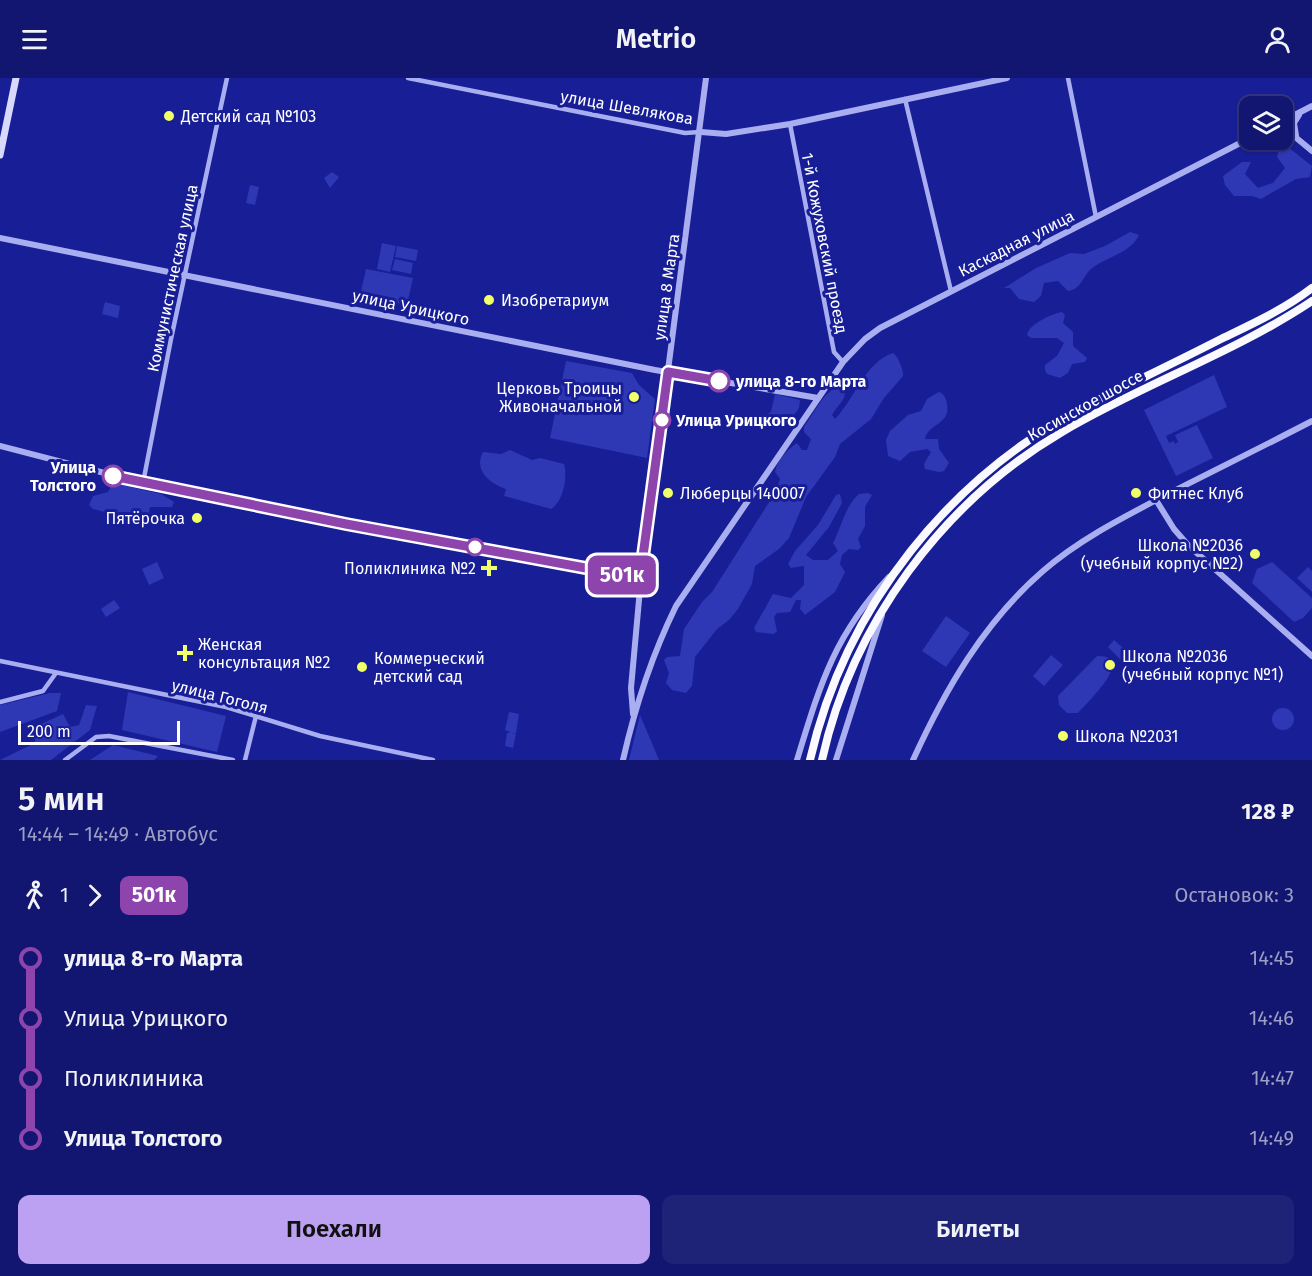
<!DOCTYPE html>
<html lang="ru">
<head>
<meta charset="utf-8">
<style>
  :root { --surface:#121670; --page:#1f2378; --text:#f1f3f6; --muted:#9c9fc3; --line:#313583; --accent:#bca0f2 }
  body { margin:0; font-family:"Fira Sans",sans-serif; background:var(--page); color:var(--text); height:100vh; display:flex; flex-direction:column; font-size:22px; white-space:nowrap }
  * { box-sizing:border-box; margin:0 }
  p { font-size:20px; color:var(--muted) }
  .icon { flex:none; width:33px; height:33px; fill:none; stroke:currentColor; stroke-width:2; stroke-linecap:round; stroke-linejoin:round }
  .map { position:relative; height:682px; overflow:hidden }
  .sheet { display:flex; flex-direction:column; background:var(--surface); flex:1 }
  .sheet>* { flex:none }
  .badge { padding:0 12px; border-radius:9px; font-size:21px; line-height:39px }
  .tools { position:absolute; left:1239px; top:18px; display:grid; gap:12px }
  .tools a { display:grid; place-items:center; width:54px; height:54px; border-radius:12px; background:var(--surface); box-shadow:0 2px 4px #0004,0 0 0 2px var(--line); font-size:30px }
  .scale { position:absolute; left:18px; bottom:15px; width:162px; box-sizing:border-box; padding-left:6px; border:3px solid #fff; border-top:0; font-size:16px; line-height:21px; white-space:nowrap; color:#fff; -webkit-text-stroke:4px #181e95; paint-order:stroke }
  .map>.badge { position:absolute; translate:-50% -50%; box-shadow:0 0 0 3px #fff }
  .legs { display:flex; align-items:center; gap:9px; height:66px; padding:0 18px; font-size:20px }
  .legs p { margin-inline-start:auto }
  .summary { display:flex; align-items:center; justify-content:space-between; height:102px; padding:0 18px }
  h1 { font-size:33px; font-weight:600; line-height:45px }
  .cta { display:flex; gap:12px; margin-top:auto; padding:12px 18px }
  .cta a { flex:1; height:69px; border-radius:12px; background:var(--accent); color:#111; font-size:24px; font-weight:600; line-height:69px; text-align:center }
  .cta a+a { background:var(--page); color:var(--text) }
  ul { padding:0 18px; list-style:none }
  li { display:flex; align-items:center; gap:21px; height:60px; font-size:22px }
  li i { display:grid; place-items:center; width:9px; height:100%; margin:0 8px; background:currentColor }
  li i::after { content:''; width:15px; height:15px; margin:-8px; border:4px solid; border-radius:50%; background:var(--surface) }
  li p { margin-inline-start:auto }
  li:first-child i { background:linear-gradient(#0000 50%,currentColor 0) }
  li:last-child i { background:linear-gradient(currentColor 50%,#0000 0) }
  header { display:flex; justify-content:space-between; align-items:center; height:78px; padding:0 18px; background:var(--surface); font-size:27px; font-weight:600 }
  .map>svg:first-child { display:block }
  .green { fill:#2e38b5 }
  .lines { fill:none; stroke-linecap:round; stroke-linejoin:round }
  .minor { stroke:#a9aef1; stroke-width:4.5 }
  .tertiary { stroke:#a9aef1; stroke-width:6 }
  .secondary { stroke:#d8d9fb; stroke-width:7 }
  .trunk { stroke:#f9f9ff; stroke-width:8 }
  .line-1-casing { stroke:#fff; stroke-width:14 }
  .line-1 { stroke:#8e44ad; stroke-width:9 }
  .poi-dot { fill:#f1ff69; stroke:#181e95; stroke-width:2 }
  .stop-1-dot { fill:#fff; stroke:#8e44ad; stroke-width:3 }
  .labels { text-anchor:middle; stroke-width:6; stroke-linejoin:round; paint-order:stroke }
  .street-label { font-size:16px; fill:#fff; stroke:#181e95 }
  .poi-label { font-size:16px; fill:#fff; stroke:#181e95; text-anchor:start }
  .stop-label { font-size:16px; font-weight:bold; fill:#fff; stroke:#181e95; text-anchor:start }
</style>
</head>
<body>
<header><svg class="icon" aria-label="menu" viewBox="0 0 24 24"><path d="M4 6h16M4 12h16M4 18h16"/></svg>Metrio<svg class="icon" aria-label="person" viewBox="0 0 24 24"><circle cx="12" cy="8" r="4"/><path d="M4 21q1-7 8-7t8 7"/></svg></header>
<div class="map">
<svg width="1312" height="682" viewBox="0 0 1312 682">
  <rect width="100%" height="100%" fill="#181e95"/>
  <!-- green -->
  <g class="green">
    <polygon points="1279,62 1312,88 1310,99 1296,101 1261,121 1252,118 1234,118 1225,107 1223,98 1242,84 1251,84 1245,96 1258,110 1273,105 1285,90 1277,79 1279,70 1275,64"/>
    <polygon points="332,94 339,99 330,110 324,100"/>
    <polygon points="250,107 259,109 255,127 246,125"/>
    <path d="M1130,154L1139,157C1131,175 1106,179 1091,191C1082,199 1082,211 1068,213L1058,203L1044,205L1041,218L1034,224L1019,221L1010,210H1004L1036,190L1070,175L1084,176L1105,168Z"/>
    <polygon points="382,165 396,168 390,194 377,191"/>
    <polygon points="397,168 418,172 416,183 395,179"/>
    <polygon points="395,181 413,185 411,196 392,192"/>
    <polygon points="366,191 413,200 407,227 360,218"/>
    <polygon points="105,224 120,228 118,240 102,236"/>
    <path d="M1062,234L1065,237L1063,245L1073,254V268L1087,280L1085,284L1072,286L1068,295L1060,300L1047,296L1045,292V287L1057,278L1064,265L1057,260H1031L1027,257C1029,246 1051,236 1062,234Z"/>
    <path d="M893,275C898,278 904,293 903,298L884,320L871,341L840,366L835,379L806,419L789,460L779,471L755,488L752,506L738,531L729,542L717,551L695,579L692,608L686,615L672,612L666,605L669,595L664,582L667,579L680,578L684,551L702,524L712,514L775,415L780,401L775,394C777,382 788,371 797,365L802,372H807L811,361L804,354V349C813,337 827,307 843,308C849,321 838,326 832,337L835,341C854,322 865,284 893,275Z"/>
    <polygon points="566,283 632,295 639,307 655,321 647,380 550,360"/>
    <polygon points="1214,297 1227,329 1166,358 1169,365 1174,363 1175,366 1178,364 1175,357 1197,347 1213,380 1176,398 1144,332"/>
    <path d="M939,314C944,316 946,320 947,326C951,347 928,345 925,361H938L939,371L949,385L944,393L939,394L925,391L924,386L931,374L927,371L910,374L900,383L888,378L886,362L890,353L908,337L921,333L927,321Z"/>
    <polygon points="775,316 800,322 799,330 784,351 761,340 771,334"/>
    <path d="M510,372L532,382L540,380L564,386C568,400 563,424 551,431L504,418L506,411C491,406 473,393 483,374L501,376Z"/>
    <polygon points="113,405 161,416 174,424 172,429 150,429 147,445 93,431 89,427 93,418 108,414"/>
    <path d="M868,415L872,417L865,429V448L858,461L861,469L858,472L849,471L842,477L840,486L845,494L835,514L805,537L800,531L801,522H796L790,534L777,535L774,539L777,553L774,556L756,554L754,550L773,516L791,520L804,507V488L791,490L788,486L795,473L818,447L836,417L840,416L842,425L829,449L806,477L813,482H828L838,473L833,465C842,448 845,428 859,416Z"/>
    <polygon points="157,484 164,500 149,507 142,491"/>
    <polygon points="1272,484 1312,520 1312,530 1303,540 1294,544 1252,505 1257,491"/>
    <polygon points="1308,489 1312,493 1312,514 1297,500"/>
    <polygon points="114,522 120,530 106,539 101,531"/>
    <polygon points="946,538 970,555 946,589 922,573"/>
    <polygon points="1114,562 1129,575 1122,583 1108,569"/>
    <polygon points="1051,577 1063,587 1044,608 1033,598"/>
    <path d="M1097,578C1138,577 1086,626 1078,635H1067L1059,627L1058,618Z"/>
    <polygon points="128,614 226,638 217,674 122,652"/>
    <polygon points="50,615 61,615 57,633 0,654 0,627"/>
    <polygon points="86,627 97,628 90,652 51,682 0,682 35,665 35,649 63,636 70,649 79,647"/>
    <circle cx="1283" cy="641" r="11"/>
    <polygon points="509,634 519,636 516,655 512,655 516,656 513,670 505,668 507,655 511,654 505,652"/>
    <polygon points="640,637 659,682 629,682"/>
    <polygon points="113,667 158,678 154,682 90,682"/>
  </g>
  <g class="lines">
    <!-- minor -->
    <g class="minor">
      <polyline points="408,0 685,55 700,54"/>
      <polyline points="1068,0 1096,139"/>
      <polyline points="905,21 951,213"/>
      <polyline points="790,46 834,274 843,284"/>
      <polyline points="143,405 171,261 227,0"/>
      <polyline points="0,583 226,629 320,658 433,682"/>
      <polyline points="0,624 43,613 56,595"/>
      <polyline points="65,682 96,659 109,658 233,682"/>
      <polyline points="245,682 256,638"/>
    </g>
    <!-- tertiary -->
    <g class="tertiary">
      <polyline points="1284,42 1294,58 1312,73"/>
      <polyline points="1283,43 1312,28"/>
      <polyline points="701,54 726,56 790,46 1007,0"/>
      <polyline points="1296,58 1294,45 1299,37"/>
      <polyline points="0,160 655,292 818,320"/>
      <polyline points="0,368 143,405 641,500"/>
      <polyline points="1156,422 1174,451 1188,467 1312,578"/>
      <polyline points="633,636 631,610 641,500 706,0"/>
      <path d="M623,682C635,629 652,577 676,528L843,284L865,261L880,250L1250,60"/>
      <path d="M797,682C820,607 834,557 889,499"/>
      <polyline points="836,682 882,537"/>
      <path d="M913,682C945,612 984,544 1043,493C1080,461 1124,439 1166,417C1215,392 1264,368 1312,343"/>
    </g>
    <!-- secondary -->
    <polyline class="secondary" points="0,77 16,0"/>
    <!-- trunk -->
    <g class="trunk">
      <path d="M810,682C845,529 950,397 1090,326C1134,304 1178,283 1221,261C1252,246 1285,231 1312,210"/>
      <path d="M822,682C852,546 943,424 1062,354C1143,306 1234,275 1312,223"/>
    </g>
  </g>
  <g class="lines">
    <defs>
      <polyline id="line-1" points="113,398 346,446 640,500 668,294 719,303"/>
    </defs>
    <!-- line-1 casing -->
    <use href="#line-1" class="line-1-casing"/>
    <!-- line-1 -->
    <use href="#line-1" class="line-1"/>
  </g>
  <!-- markers -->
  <g class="poi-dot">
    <circle cx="169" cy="38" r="6"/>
    <circle cx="489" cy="222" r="6"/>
    <circle cx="634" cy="319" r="6"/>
    <circle cx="668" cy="415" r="6"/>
    <circle cx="1136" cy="415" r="6"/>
    <circle cx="197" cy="440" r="6"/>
    <circle cx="1255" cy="476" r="6"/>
    <path d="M486 481h6v6h6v6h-6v6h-6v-6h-6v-6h6z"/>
    <path d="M182 566h6v6h6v6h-6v6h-6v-6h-6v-6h6z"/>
    <circle cx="1110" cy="587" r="6"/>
    <circle cx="362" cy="589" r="6"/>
    <circle cx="1063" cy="658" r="6"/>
  </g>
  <g class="stop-1-dot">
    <circle cx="719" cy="303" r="10"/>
    <circle cx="662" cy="342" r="8"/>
    <circle cx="113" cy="398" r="10"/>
    <circle cx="475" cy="469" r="8"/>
  </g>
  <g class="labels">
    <!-- street labels -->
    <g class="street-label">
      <text transform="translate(627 29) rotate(10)" y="6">улица Шевлякова</text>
      <text transform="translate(825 165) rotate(79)" y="6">1-й Кожуховский проезд</text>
      <text transform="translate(1016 165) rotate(-27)" y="6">Каскадная улица</text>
      <text transform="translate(172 200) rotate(-78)" y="6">Коммунистическая улица</text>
      <text transform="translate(666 209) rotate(-82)" y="6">улица 8 Марта</text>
      <text transform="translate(411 229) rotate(12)" y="6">улица Урицкого</text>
      <text transform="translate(1085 327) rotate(-29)" y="6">Косинское шоссе</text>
      <text transform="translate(220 618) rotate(14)" y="6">улица Гоголя</text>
    </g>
    <!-- poi labels -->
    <g class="poi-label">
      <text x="181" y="44">Детский сад №103</text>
      <text x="501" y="228">Изобретариум</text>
      <text x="622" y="316" text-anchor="end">Церковь Троицы<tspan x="622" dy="18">Живоначальной</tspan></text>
      <text x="680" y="421">Люберцы 140007</text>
      <text x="1148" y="421">Фитнес Клуб</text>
      <text x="185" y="446" text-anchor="end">Пятёрочка</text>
      <text x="1243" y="473" text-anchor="end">Школа №2036<tspan x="1243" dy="18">(учебный корпус №2)</tspan></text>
      <text x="476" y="496" text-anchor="end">Поликлиника №2</text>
      <text x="198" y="572">Женская<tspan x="198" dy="18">консультация №2</tspan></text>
      <text x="1122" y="584">Школа №2036<tspan x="1122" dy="18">(учебный корпус №1)</tspan></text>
      <text x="374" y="586">Коммерческий<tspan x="374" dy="18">детский сад</tspan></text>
      <text x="1075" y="664">Школа №2031</text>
    </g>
    <!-- stop labels -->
    <g class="stop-label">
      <text x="736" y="309">улица 8-го Марта</text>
      <text x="676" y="348">Улица Урицкого</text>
      <text x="96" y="395" text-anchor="end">Улица<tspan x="96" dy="18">Толстого</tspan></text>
    </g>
  </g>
</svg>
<div class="tools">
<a><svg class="icon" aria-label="layers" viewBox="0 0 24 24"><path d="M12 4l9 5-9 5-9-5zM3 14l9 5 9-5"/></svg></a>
</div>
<div class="scale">200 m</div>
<b class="badge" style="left:622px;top:497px;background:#8e44ad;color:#fff">501к</b>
</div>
<section class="sheet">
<div class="summary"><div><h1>5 мин</h1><p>14:44 – 14:49 · Автобус</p></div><b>128 ₽</b></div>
<div class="legs"><svg class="icon" aria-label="walk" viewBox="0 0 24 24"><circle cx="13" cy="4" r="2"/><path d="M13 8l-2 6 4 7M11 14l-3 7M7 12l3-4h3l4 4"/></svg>1<svg class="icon" aria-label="forward" viewBox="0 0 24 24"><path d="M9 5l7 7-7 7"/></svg><b class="badge" style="background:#8e44ad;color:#fff">501к</b><p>Остановок: 3</p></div>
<ul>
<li><i style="color:#8e44ad"></i><b>улица 8-го Марта</b><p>14:45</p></li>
<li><i style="color:#8e44ad"></i><span>Улица Урицкого</span><p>14:46</p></li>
<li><i style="color:#8e44ad"></i><span>Поликлиника</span><p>14:47</p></li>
<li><i style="color:#8e44ad"></i><b>Улица Толстого</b><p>14:49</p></li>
</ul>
<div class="cta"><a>Поехали</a><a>Билеты</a></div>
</section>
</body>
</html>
